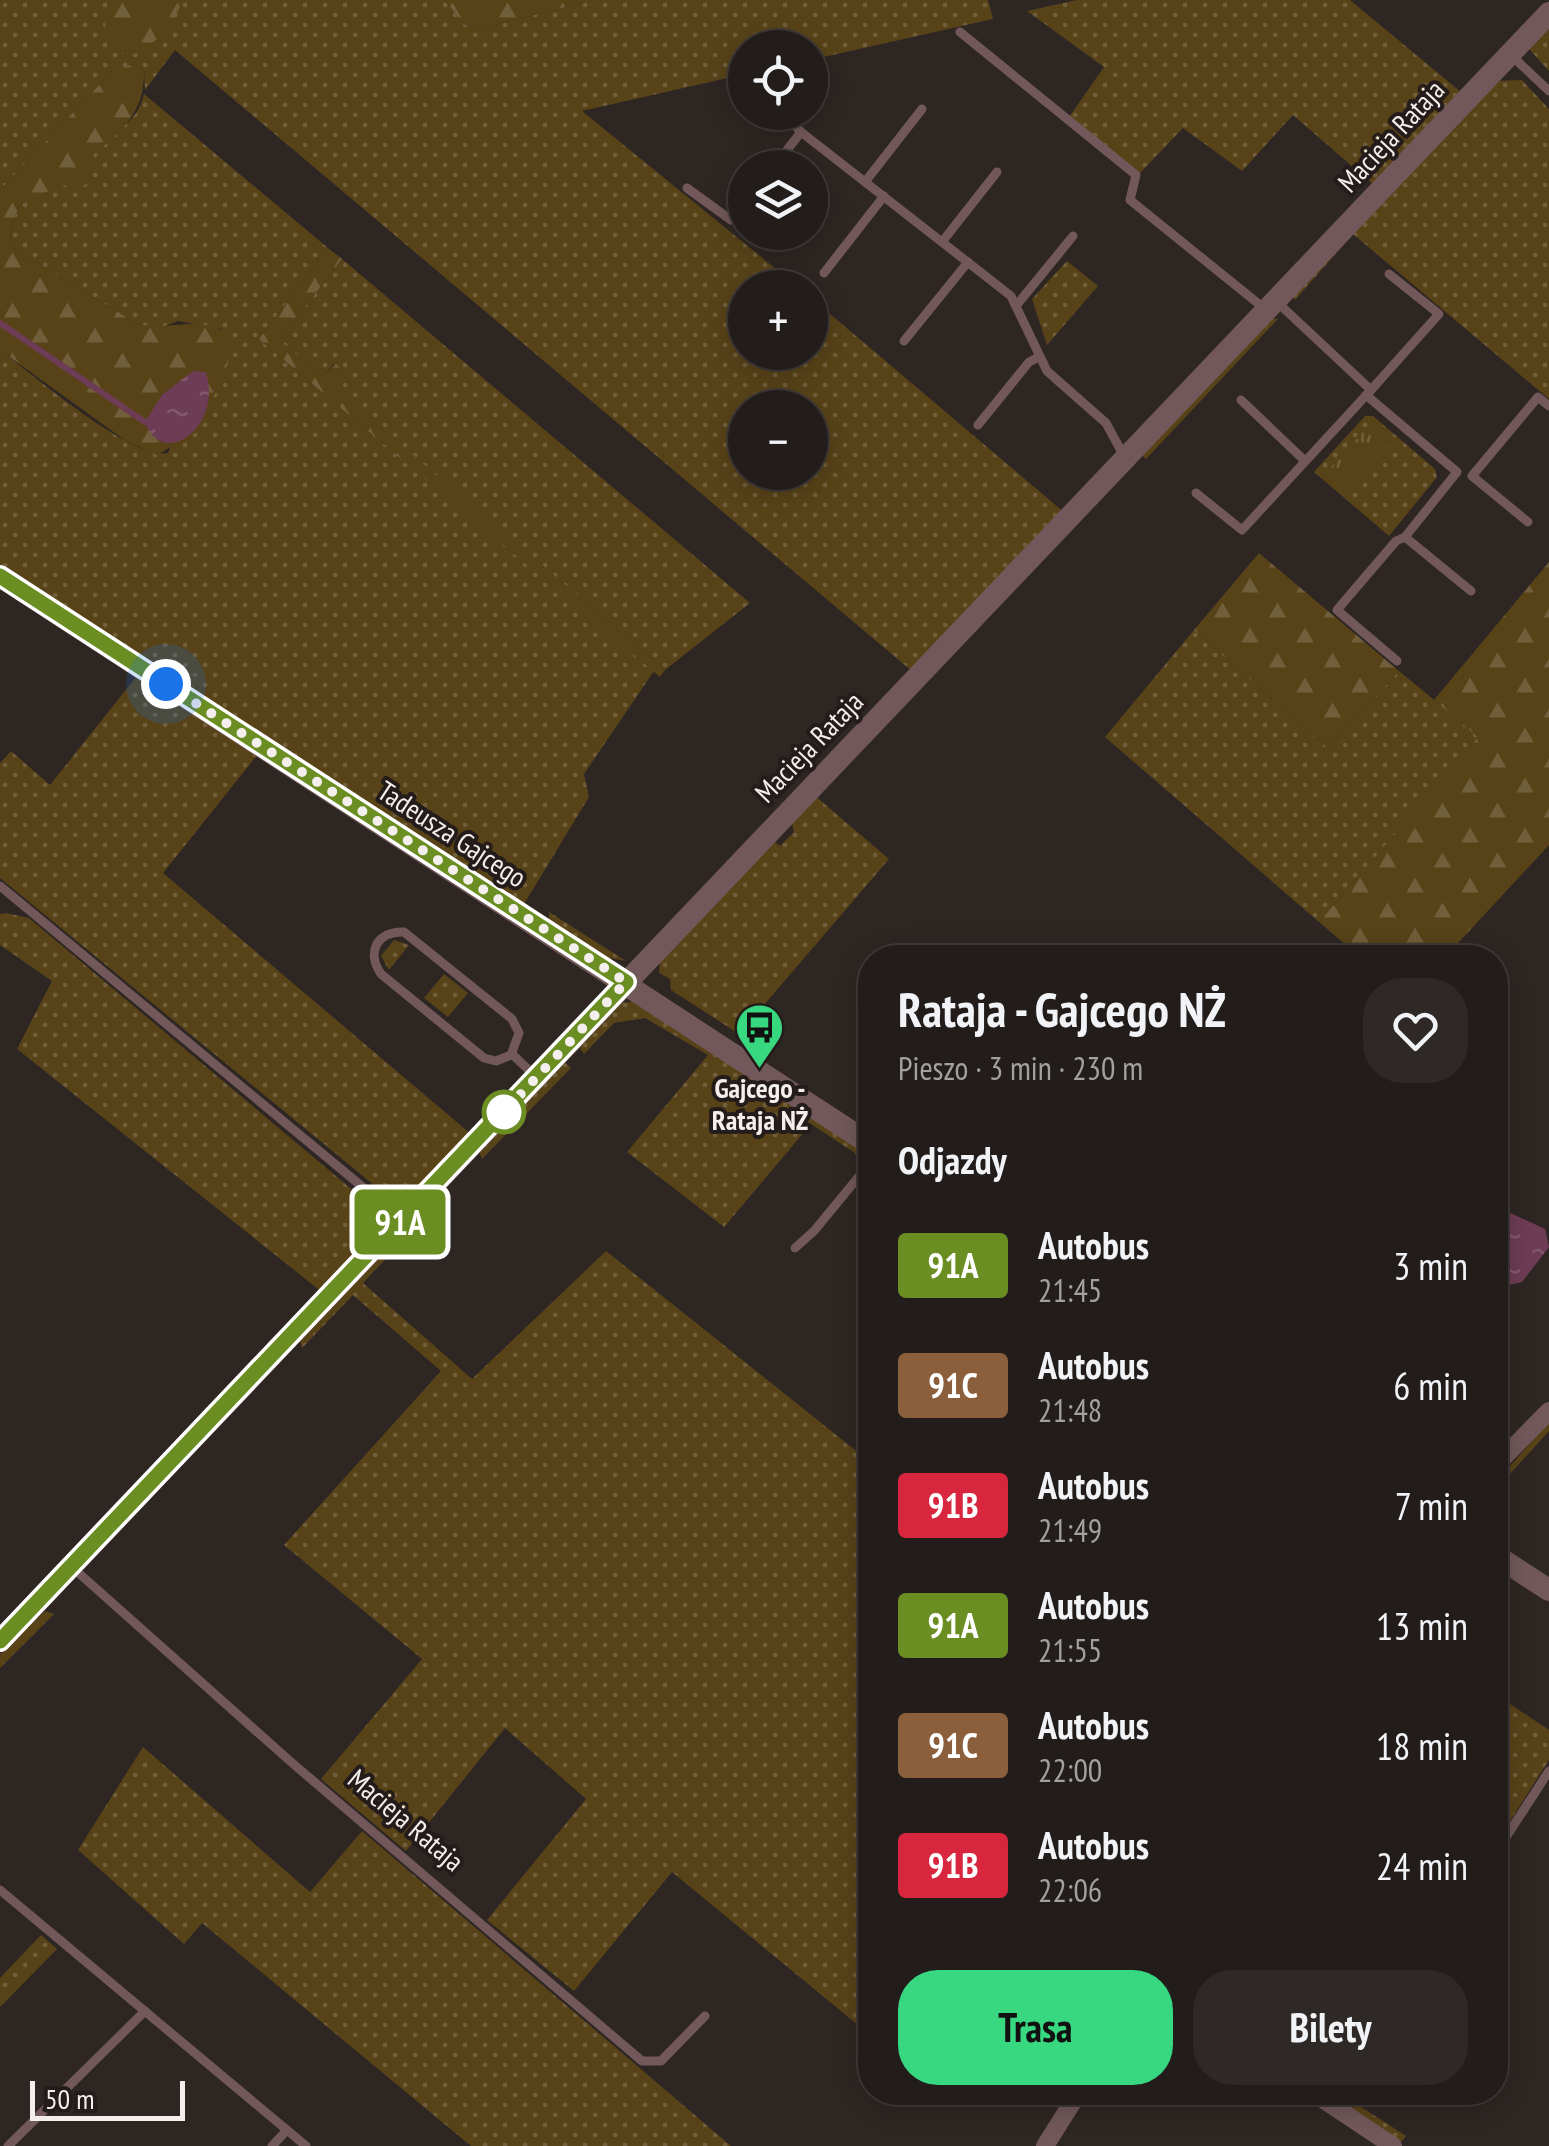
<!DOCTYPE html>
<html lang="pl">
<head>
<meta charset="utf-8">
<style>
  :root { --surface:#221c1a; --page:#2e2927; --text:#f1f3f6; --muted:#a2a1a2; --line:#3f3a39; --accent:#38d880 }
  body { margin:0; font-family:"PT Sans Narrow",sans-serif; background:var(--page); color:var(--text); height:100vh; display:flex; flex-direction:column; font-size:38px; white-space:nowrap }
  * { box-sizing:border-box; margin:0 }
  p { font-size:32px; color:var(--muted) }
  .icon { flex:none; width:55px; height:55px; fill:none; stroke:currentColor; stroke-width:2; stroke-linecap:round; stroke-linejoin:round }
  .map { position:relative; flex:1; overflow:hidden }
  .side { position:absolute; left:858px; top:945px; width:650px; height:1160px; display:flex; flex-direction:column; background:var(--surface); border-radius:40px; box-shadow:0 5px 25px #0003,0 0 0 2px var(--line) }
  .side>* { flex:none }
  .badge { padding:0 20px; border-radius:8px; font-size:35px; line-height:65px }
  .tools { position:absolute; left:728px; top:30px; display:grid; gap:20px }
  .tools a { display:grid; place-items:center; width:100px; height:100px; border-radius:50%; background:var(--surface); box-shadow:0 5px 25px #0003,0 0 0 2px var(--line); font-size:50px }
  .scale { position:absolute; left:30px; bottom:25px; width:155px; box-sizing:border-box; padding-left:10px; border:5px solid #f4eeec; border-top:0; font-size:28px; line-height:35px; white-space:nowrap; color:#f4eeec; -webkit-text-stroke:8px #241c1a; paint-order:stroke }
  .you { position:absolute; width:50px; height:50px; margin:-25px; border:8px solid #fff; border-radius:50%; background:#1a73e8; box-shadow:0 0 0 15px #1a73e833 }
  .map>.badge { position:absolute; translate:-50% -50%; box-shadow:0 0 0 5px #fff }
  h2 { padding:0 40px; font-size:38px; line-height:90px }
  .round { display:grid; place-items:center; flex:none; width:105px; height:105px; border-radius:40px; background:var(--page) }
  .overview { display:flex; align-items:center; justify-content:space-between; height:170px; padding:0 40px }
  h1 { font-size:48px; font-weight:700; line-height:75px }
  .cta { display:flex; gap:20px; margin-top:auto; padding:20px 40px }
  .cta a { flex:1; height:115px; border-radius:40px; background:var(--accent); color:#111; font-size:40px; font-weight:700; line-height:115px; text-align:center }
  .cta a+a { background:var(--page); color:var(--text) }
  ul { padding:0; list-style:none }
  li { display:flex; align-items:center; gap:30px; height:120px; padding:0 40px }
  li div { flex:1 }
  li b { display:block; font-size:38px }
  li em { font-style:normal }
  li .badge { min-width:110px; font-weight:700; text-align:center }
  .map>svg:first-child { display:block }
  .grass { fill:url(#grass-dots); fill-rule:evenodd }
  .forest { fill:url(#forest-firs) }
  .park { fill:url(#park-tufts) }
  .water { fill:url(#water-ripples) }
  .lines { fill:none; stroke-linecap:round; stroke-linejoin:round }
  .stream { stroke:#6d3c55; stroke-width:6 }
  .service { stroke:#72585a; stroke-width:9 }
  .minor { stroke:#72585a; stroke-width:18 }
  .tertiary { stroke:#72585a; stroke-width:22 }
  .line-casing { stroke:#fff; stroke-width:22 }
  .line { stroke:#6b8e23; stroke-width:15 }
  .walk { stroke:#f4eeec; stroke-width:10; stroke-dasharray:0 18 }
  .stop-dot { fill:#fff; stroke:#6b8e23; stroke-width:5 }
  .labels { text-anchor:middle; stroke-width:8; stroke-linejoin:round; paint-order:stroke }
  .street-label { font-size:28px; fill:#f4eeec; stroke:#241c1a }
  .poi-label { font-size:28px; font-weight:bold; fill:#f4eeec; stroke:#241c1a }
</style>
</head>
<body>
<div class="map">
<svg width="1549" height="2146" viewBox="0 0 1549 2146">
  <defs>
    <pattern id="grass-dots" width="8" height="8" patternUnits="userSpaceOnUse" patternTransform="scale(2.5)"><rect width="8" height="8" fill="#584318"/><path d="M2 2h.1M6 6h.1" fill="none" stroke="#715e3a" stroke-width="1.8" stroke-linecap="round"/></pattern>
    <pattern id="forest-firs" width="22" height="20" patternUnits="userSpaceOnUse" patternTransform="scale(2.5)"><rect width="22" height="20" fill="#584318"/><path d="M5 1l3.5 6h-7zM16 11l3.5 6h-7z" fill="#715e3a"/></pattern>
    <pattern id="park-tufts" width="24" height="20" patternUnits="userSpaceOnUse" patternTransform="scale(2.5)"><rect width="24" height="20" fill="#584318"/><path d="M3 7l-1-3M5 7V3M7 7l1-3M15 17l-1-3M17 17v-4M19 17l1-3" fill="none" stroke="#715e3a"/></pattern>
    <pattern id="water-ripples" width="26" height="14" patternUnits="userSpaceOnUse" patternTransform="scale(2.5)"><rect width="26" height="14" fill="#6d3c55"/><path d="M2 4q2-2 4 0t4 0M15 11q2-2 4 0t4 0" fill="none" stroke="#82586e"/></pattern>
  </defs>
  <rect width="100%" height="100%" fill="#2e2623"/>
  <!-- grass -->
  <g class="grass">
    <path d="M0,0H445L463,24L482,28L594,0H988L993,19L810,60V48H745V74L582,111L798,287L745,288V352H810V297L1066,514L913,672L175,50L145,90L144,70L133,64L112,71L0,190ZM745,408H810V472H745Z"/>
    <polygon points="1077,0 1350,0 1462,93 1376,187 1293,115 1242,171 1183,128 1140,173 1069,117 1104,67 1027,11"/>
    <polygon points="1549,29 1549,71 1530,50 1530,44"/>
    <polygon points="1522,80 1549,109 1549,399 1353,234 1295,300 1293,297 1495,81"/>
    <path d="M144,94L328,248L259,339L654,671L584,774L589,797L524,904L0,566V350C32,374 133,461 168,453L221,329L178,321L155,330L136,323L15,249L10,234L19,205L61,184L79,188C83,178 87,166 92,157C107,134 138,125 144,94Z"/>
    <polygon points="342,259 750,603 665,670 331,386 343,371 334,363 323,377 279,340"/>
    <polygon points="1067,261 1098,286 1047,345 1032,299"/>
    <polygon points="1271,318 1278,319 1146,459 1142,455"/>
    <polygon points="1365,416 1373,416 1435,469 1437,477 1389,536 1314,472"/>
    <polygon points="1194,630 1328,748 1399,671 1479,737 1319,922 1105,737"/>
    <polygon points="137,676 258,754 163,873 472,1135 403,1209 0,878 0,763 11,751 50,785"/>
    <polygon points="814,795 889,859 739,1034 671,990 670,979 659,973 660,957 772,840 780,846 794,832 791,819"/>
    <polygon points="549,912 626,961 603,957 549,922"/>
    <polygon points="6,913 29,918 387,1219 323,1293 17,1049 52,981 0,945 0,914"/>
    <polygon points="394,940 409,945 389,970 381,956"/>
    <polygon points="444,974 468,993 448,1017 424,998"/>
    <polygon points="635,1001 863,1150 860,1162 855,1153 811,1124 724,1227 627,1152 708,1055 645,1018 614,1023 584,1054 577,1044 616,1004"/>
    <polygon points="562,1060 571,1068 482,1159 479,1151"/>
    <polygon points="405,1227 415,1228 363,1283 472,1379 606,1251 870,1462 870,2035 672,1872 574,1991 487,1920 586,1799 505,1728 406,1851 321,1779 422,1659 284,1545 441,1371 353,1295 302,1348 300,1340"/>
    <polygon points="1549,1422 1549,1431 1508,1476 1505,1473 1495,1483"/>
    <polygon points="45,1611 54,1614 0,1668 0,1654"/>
    <polygon points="1495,1694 1549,1730 1549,1760 1510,1821 1495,1811"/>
    <polygon points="143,1747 310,1892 362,1831 731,2146 471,2146 202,1923 184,1944 78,1850"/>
    <polygon points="41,1935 57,1949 0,2007 0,1978"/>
    <polygon points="1349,2099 1406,2136 1401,2142 1345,2106"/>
  </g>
  <!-- forest -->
  <g class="forest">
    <path d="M118,0H183C166,41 111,92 104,15Z"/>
    <polygon points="445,0 594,0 482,28 463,24"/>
    <path d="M133,64L144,70C145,111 124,130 93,155L88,183L79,188L61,185L19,205L10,234L15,249L136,323C166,334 203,311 230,337L232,352L200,430L157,455L126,441L0,350V190L113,70Z"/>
    <polygon points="328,248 342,259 279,340 323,377 335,363 343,371 332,386 665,670 660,677 259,339"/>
    <polygon points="1259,553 1399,671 1328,748 1194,630"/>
    <polygon points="1549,562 1549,845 1445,957 1360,957 1319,922 1478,737 1434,700"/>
  </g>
  <!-- park -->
  <polygon class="park" points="1370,424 1390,442 1344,493 1324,475"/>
  <!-- water -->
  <g class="water">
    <path d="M193,371L206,372C223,428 162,470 145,422L162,395Z"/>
    <polygon points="1508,1212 1545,1229 1549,1247 1522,1282 1495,1288 1495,1222"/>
  </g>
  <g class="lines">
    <!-- stream -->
    <polyline class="stream" points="0,323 145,422"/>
    <!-- service -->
    <g class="service">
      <polyline points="960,32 1136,175 1130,200 1265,309"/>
      <polyline points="1512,56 1549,91"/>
      <polyline points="801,132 1011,296 1047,371 1106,423 1125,458"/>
      <polyline points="773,168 801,132 782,112"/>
      <polyline points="865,182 922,109"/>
      <polyline points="687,188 731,220 745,203"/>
      <polyline points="942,242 997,172"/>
      <polyline points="824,273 884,196"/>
      <polyline points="1016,306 1073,236"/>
      <polyline points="904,341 968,262"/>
      <polyline points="1371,390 1439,314 1389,274"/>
      <polyline points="1366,395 1457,472 1405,537"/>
      <polyline points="1241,400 1305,461"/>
      <polyline points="978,425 1029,362 1039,357"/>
      <polyline points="1196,493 1242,530 1371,390 1278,303"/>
      <polyline points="1528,522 1472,476 1538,397 1549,406"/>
      <polyline points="1397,661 1337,610 1396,541 1405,537 1471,591"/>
      <polyline points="0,886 400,1218"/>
      <path d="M404,932L512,1019L519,1033L511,1055L496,1061L484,1058L381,974C366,952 377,931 404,932Z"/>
      <polyline points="512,1054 534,1075"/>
      <polyline points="795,1248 814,1231 870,1163"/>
      <polyline points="73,1568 291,1762 642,2061 661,2061 705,2016"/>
      <polyline points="1495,1854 1549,1771"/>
      <polyline points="0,1890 306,2146"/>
      <polyline points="8,2146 145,2011"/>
      <polyline points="272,2146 287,2130"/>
    </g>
    <!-- minor -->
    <g class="minor">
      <polyline points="1495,1466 1549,1411"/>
      <polyline points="1312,2092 1393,2146"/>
      <polyline points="1045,2146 1079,2092"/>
    </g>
    <!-- tertiary -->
    <g class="tertiary">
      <polyline points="0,576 870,1144"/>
      <polyline points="1495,1555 1549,1590"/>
      <polyline points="0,1641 1549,13"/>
    </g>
  </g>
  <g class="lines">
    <defs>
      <polyline id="line" points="0,576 626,982 0,1641"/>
    </defs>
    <!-- line casing -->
    <use href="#line" class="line-casing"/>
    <!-- line -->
    <use href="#line" class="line"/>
    <!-- walk -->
    <polyline class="walk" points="166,684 626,982 504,1112"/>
  </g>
  <!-- icons -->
  <defs>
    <symbol id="bus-pin" viewBox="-11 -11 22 30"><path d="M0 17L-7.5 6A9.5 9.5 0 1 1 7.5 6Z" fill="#38d880" stroke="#241c1a"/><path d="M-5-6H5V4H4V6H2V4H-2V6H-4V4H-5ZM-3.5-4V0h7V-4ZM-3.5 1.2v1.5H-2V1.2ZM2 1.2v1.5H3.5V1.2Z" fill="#111"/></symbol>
  </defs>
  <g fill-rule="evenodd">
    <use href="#bus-pin" x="732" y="1000" width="55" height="75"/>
  </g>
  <!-- markers -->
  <circle class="stop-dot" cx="504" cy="1112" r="20"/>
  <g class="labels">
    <!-- street labels -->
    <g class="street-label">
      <text transform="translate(1391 136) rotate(-47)" y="10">Macieja Rataja</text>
      <text transform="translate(809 747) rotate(-46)" y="10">Macieja Rataja</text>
      <text transform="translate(452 834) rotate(33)" y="10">Tadeusza Gajcego</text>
      <text transform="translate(406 1820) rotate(40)" y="10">Macieja Rataja</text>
    </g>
    <!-- poi labels -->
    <g class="poi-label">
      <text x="760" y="1098">Gajcego -<tspan x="760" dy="32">Rataja NŻ</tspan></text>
    </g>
  </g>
</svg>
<div class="tools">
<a><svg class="icon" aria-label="locate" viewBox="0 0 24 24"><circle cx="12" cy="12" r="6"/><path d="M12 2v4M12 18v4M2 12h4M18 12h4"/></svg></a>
<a><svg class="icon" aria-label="layers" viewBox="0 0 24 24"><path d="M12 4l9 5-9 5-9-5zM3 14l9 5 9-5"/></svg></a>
<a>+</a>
<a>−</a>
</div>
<div class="scale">50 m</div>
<div class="you" style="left:166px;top:684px"></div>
<b class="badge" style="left:400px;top:1222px;background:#6b8e23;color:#fff">91A</b>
<section class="side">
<div class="overview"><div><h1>Rataja - Gajcego NŻ</h1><p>Pieszo · 3 min · 230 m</p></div><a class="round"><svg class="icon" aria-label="heart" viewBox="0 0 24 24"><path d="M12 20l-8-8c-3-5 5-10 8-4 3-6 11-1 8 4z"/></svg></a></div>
<h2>Odjazdy</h2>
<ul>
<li><span class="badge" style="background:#6b8e23;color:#fff">91A</span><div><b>Autobus</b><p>21:45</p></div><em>3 min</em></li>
<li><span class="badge" style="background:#8b5e3c;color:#fff">91C</span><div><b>Autobus</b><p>21:48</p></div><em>6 min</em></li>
<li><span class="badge" style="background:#d7263d;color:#fff">91B</span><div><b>Autobus</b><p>21:49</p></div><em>7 min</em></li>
<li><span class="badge" style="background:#6b8e23;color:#fff">91A</span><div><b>Autobus</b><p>21:55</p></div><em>13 min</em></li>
<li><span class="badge" style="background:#8b5e3c;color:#fff">91C</span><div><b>Autobus</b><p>22:00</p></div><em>18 min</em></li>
<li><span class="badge" style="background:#d7263d;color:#fff">91B</span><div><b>Autobus</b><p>22:06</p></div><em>24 min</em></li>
</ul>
<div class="cta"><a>Trasa</a><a>Bilety</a></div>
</section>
</div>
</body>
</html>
